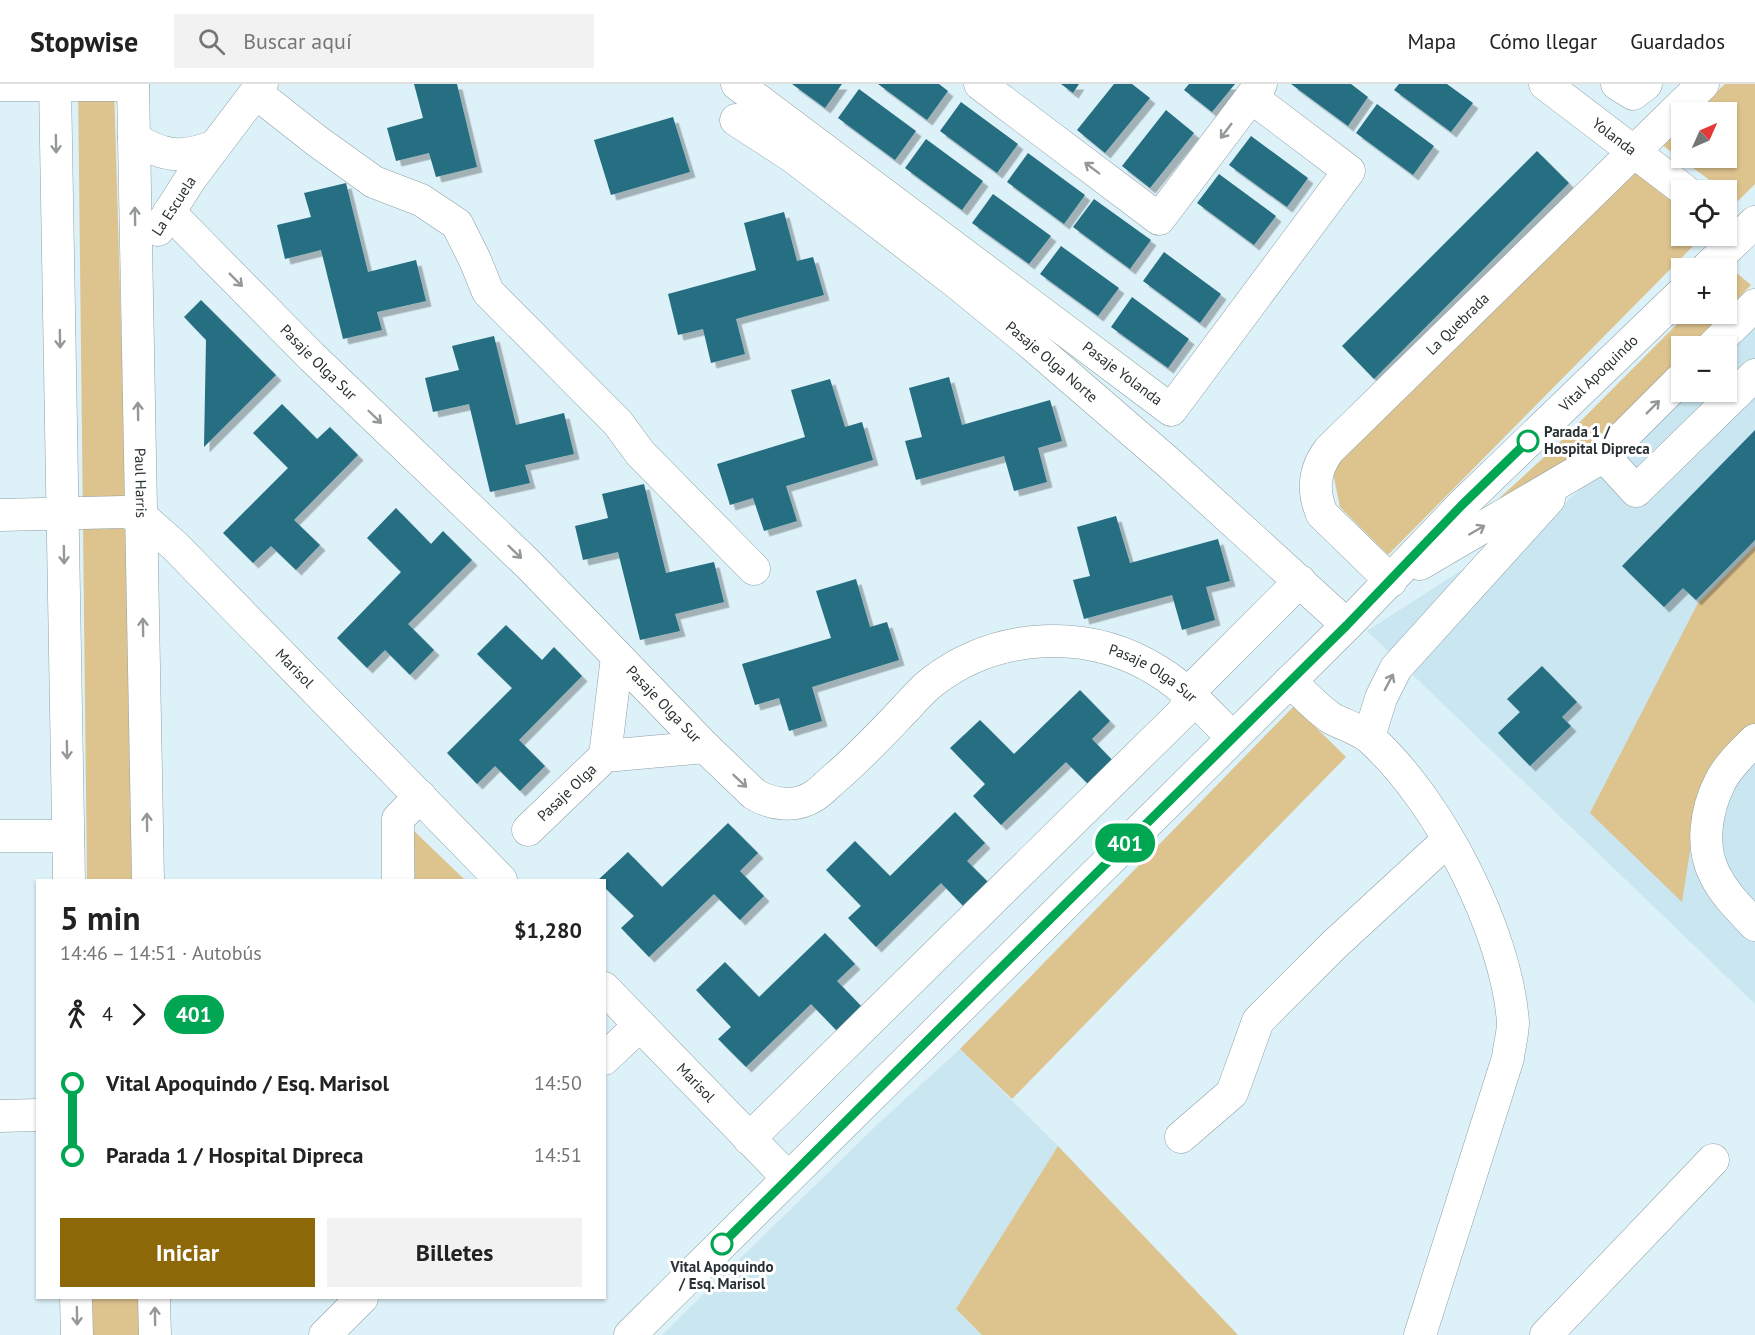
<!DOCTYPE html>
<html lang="es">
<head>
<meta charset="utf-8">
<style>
  :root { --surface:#fff; --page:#f2f2f2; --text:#222; --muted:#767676; --line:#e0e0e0; --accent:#8c6809 }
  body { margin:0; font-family:"PT Sans",sans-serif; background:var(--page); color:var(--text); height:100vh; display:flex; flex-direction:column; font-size:22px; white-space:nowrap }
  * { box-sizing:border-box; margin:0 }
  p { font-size:20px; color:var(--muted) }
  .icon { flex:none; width:33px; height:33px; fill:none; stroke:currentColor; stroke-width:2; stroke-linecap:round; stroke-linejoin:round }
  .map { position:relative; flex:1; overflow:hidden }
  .sheet { position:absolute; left:36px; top:795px; width:570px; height:420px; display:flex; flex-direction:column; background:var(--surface); border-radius:0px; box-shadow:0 2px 4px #0004 }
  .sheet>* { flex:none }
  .badge { padding:0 12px; border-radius:20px; font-size:21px; line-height:39px }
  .needle { width:39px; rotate:45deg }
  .controls { position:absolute; left:1671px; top:18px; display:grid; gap:12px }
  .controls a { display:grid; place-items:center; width:66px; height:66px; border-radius:0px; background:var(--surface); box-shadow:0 2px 4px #0004; font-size:30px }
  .map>.badge { position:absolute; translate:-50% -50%; box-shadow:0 0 0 3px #fff }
  .legs { display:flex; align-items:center; gap:9px; height:66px; padding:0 24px; font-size:20px }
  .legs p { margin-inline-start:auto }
  .summary { display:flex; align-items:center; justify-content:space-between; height:102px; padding:0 24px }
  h1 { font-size:33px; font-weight:700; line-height:45px }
  .action { display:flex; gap:12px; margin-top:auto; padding:12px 24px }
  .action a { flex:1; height:69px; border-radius:0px; background:var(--accent); color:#fff; font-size:24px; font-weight:700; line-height:69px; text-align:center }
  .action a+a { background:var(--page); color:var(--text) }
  ul { padding:0 24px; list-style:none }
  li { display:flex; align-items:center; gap:21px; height:72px; font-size:22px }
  li i { display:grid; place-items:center; width:9px; height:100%; margin:0 8px; background:currentColor }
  li i::after { content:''; width:15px; height:15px; margin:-8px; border:4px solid; border-radius:50%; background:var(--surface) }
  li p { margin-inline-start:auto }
  li:first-child i { background:linear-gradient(#0000 50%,currentColor 0) }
  li:last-child i { background:linear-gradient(currentColor 50%,#0000 0) }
  header { display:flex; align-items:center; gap:36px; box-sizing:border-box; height:84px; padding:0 30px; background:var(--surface); border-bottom:2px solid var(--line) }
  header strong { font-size:28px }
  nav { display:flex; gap:33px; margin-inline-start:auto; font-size:21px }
  .search { width:420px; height:54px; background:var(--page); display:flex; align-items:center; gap:15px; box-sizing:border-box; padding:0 21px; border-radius:0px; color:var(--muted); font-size:22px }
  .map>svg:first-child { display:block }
  .built { fill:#cae6f0 }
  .green { fill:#ddc38e }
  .building { fill:#256e81; filter:url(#shadow) }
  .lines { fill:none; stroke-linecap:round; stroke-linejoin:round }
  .minor-casing { stroke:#8da0a6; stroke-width:33 }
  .minor { stroke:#fff; stroke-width:32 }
  .oneway { stroke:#949899 }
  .line-1-casing { stroke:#fff; stroke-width:14 }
  .line-1 { stroke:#00a651; stroke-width:9 }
  .stop-1-dot { fill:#fff; stroke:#00a651; stroke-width:3 }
  .labels { text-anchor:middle; stroke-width:6; stroke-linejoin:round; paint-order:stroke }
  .street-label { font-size:15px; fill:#293133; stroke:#fff }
  .stop-label { font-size:15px; font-weight:bold; fill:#293133; stroke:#fff; text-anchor:start }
</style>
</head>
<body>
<header>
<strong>Stopwise</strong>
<div class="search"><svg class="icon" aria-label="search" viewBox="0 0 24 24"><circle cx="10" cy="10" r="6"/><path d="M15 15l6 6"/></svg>Buscar aquí</div>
<nav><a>Mapa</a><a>Cómo llegar</a><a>Guardados</a></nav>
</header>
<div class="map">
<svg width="1755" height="1251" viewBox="0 0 1755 1251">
  <defs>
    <filter id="shadow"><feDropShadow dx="5.5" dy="5.5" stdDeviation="0" flood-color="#0004"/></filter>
  </defs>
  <rect width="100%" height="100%" fill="#ddf1f8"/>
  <!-- built -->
  <g class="built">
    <polygon points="1755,239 1755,920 1367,547 1563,421 1683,308 1726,308 1727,266"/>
    <polygon points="960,965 1058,1062 956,1225 982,1251 662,1251 879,1039"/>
  </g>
  <!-- green -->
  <g class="green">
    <polygon points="78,0 114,0 124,343 132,796 87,796"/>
    <polygon points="1725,0 1755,0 1755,100 1738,117 1727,109 1726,106 1723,106 1662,61 1681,42 1682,74 1726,74 1726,28 1696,28"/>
    <polygon points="1641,84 1681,117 1682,152 1703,152 1388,471 1340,423 1333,389 1356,351"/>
    <polygon points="1732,185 1751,201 1727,226 1727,190"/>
    <polygon points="1687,230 1723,230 1691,262 1682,262 1681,272 1585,371 1494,419 1554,364"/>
    <polygon points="1755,462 1755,642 1698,716 1682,818 1590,729 1698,519"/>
    <polygon points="1294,622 1346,673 1012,1015 960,965"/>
    <polygon points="414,747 465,796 415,796"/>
    <polygon points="1058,1062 1238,1251 982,1251 956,1225"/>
    <rect x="92" y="1214" width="48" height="37"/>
  </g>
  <!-- building -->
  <g class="building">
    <polygon points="414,0 457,0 477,83 436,93 429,69 396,77 387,44 423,34"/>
    <polygon points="792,0 842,0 825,24"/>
    <polygon points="878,0 939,0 948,7 927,36"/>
    <polygon points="1061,0 1079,0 1073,9"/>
    <polygon points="1114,0 1132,0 1150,14 1105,69 1077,46"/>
    <polygon points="1189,0 1235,0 1212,28 1184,6"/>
    <polygon points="1291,0 1351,0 1368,13 1348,42"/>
    <polygon points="1399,0 1447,0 1473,19 1451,48 1394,6"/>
    <polygon points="859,5 916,47 895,76 838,34"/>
    <polygon points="961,18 1018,60 997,89 940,47"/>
    <polygon points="1377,20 1434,62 1413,91 1356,49"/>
    <polygon points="1166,26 1194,49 1150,104 1122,82"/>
    <polygon points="673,33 690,88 611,111 594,56"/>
    <polygon points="1251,52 1308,94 1287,123 1229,81"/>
    <polygon points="926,55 983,97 962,126 905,84"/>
    <polygon points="1537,67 1569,99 1374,295 1342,262"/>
    <polygon points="1028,69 1085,111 1064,140 1007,98"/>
    <polygon points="1219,90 1276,132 1254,161 1197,119"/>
    <polygon points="346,99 368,188 416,176 426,217 377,228 382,246 343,255 321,166 285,175 277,141 311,133 304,109"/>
    <polygon points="993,110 1051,152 1029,180 972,139"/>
    <polygon points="1094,115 1151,156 1130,185 1073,143"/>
    <polygon points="784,128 797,177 813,173 824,211 736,235 745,270 711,279 703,245 678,251 668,210 756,186 744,139"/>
    <polygon points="1061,162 1119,204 1098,232 1040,190"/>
    <polygon points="1164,168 1221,210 1200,239 1143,197"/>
    <polygon points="1132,213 1189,255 1168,284 1111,243"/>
    <polygon points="201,216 276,291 204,363 206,256 184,233"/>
    <polygon points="494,252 516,341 564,329 574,370 525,381 530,399 490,408 469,320 433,328 425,294 459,286 452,262"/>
    <polygon points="949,293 962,341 1050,316 1062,357 1038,364 1047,398 1014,407 1004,372 916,396 905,357 922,353 909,304"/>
    <polygon points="830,295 845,343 862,338 873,376 786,402 797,437 764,447 753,414 730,421 717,380 805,353 791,306"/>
    <polygon points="282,320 317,355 330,343 358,371 294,436 320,461 296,486 271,462 253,479 223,449 288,384 253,349"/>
    <polygon points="1755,346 1755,456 1696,516 1683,504 1664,523 1622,482"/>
    <polygon points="644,400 666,489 714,478 724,518 675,530 680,547 640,556 618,468 583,476 575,442 608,434 602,410"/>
    <polygon points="396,424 431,460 443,447 472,476 408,540 434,566 410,591 385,566 367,584 337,554 401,488 367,454"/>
    <polygon points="1116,432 1130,479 1218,455 1230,497 1206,503 1215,536 1182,546 1172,511 1084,535 1073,496 1090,492 1077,443"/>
    <polygon points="856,495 870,543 887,538 899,576 812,603 822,637 789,647 779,614 755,621 742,580 831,554 816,507"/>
    <polygon points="506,541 542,576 554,563 582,592 519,656 545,682 520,707 495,682 477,700 447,669 512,604 477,570"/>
    <polygon points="1542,582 1577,618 1562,633 1571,642 1530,682 1498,649 1520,628 1507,615"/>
    <polygon points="1080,606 1110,637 1092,655 1116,680 1092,704 1066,678 1001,741 973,712 985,700 950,664 980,636 1014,670"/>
    <polygon points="955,728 985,759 967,777 992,802 967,826 941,799 876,863 848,834 861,822 826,786 855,757 890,792"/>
    <polygon points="728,739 758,769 740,787 764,812 740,836 714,810 649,873 621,844 634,832 604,803 604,796 598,796 628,768 662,803"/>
    <polygon points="825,849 855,880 837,897 861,922 837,947 811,920 746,983 718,955 731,943 696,906 725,878 759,913"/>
  </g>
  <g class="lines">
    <defs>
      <g id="minor">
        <polyline points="55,0 69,796"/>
        <path id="s1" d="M133,0L148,796"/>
        <path id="s2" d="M737,0L1171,326L1349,87L1251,13"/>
        <polyline points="980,0 1159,135 1261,0"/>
        <path id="s3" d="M1545,0L1684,106"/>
        <polyline points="1617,0 1633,10 1646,0"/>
        <polyline points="0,1 133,1"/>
        <polyline points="256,9 317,57 374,98 421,116 457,140 475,176 488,208 618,339 640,369 754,485"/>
        <path id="s4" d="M736,36L793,73L957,199L1029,258L1169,379L1347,541"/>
        <path d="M134,54C163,73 182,75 215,62"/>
        <path id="s5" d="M169,128L312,273L529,481L705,663L754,710C772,721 796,724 814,712C822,707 828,700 835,694C860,673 883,648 906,624C914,615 922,606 932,598C997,548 1088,543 1158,587C1186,604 1209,630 1232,653"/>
        <polyline points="158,146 191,94 262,0"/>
        <polyline points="1707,184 1755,138"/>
        <polyline points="1713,262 1755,221"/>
        <polyline points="1604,372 1636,407 1755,291"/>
        <path id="s6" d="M0,431L123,428L141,432L175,462L501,796"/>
        <polyline points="1420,480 1604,372 1682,294"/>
        <path id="s7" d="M1391,497L1322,430C1312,407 1314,386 1329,366L1703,0"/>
        <path d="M1290,597C1303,609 1316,624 1331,634C1343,641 1360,645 1371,655C1439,717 1506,846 1513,938C1513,950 1509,963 1508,974L1420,1251"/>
        <polyline points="1369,653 1381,614 1396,584 1549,415"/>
        <path d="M1755,656C1743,668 1727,683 1720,698C1706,726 1700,763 1715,791C1725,811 1740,825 1755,841"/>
        <polyline points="605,672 617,573"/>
        <path id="s8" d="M528,746L605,672L705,663"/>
        <polyline points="0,752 68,752"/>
        <polyline points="398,796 398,735 420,712"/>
        <path id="s9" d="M604,904L788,1094"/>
        <polyline points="604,975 640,941"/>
        <polyline points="0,1032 38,1031"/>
        <polyline points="1181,1053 1232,1009 1258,937 1335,860 1448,756"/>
        <polyline points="749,1055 1182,629 1198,599 1300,497"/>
        <polyline points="76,1214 77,1251"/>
        <polyline points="154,1214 155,1251"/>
        <polyline points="325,1251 362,1214"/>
        <path id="s10" d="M630,1251L1347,541L1462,421L1682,209"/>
        <polyline points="1546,1251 1713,1076"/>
      </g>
    </defs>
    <!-- minor casing -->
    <use href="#minor" class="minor-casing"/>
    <!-- minor -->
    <use href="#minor" class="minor"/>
  </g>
  <!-- one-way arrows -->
  <defs><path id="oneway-shaft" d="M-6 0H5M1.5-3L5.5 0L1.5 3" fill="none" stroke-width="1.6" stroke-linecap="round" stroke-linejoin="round" transform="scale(1.5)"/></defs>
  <g class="oneway">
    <use href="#oneway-shaft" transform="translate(1226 47) rotate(127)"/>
    <use href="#oneway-shaft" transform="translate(56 60) rotate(89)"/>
    <use href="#oneway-shaft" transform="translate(1092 84) rotate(-143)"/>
    <use href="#oneway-shaft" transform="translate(135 132) rotate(-91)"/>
    <use href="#oneway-shaft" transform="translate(236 196) rotate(45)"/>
    <use href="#oneway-shaft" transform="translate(60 255) rotate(89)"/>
    <use href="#oneway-shaft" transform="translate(1653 323) rotate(-45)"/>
    <use href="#oneway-shaft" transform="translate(138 327) rotate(-91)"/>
    <use href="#oneway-shaft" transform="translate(375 333) rotate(44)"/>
    <use href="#oneway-shaft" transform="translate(1477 446) rotate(-30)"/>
    <use href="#oneway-shaft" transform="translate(515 468) rotate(44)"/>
    <use href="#oneway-shaft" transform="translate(64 471) rotate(89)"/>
    <use href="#oneway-shaft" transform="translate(143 543) rotate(-91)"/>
    <use href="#oneway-shaft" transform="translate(1389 598) rotate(-62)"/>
    <use href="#oneway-shaft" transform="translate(67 666) rotate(89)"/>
    <use href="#oneway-shaft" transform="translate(740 697) rotate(43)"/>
    <use href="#oneway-shaft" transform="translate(147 738) rotate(-91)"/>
    <use href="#oneway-shaft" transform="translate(77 1232) rotate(89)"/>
    <use href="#oneway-shaft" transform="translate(155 1232) rotate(-91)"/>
  </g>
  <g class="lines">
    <defs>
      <polyline id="line-1" points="722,1160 1347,541 1462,421 1528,357"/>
    </defs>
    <!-- line-1 casing -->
    <use href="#line-1" class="line-1-casing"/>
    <!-- line-1 -->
    <use href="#line-1" class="line-1"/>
  </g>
  <!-- markers -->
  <g class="stop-1-dot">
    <circle cx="1528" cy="357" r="10"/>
    <circle cx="722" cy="1160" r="10"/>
  </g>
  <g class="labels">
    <!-- street labels -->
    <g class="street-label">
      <text dy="5" stroke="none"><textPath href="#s3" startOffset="87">Yolanda</textPath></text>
      <text transform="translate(174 122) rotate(-57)" y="5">La Escuela</text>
      <text dy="5" stroke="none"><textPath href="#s7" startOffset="344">La Quebrada</textPath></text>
      <text dy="5" stroke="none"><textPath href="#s5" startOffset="212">Pasaje Olga Sur</textPath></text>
      <text dy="5" stroke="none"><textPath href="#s4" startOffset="398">Pasaje Olga Norte</textPath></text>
      <text dy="5" stroke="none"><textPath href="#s2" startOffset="482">Pasaje Yolanda</textPath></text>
      <text dy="5" stroke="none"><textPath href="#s10" startOffset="1365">Vital Apoquindo</textPath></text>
      <text dy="5" stroke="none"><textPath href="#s1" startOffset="399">Paul Harris</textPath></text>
      <text dy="5" stroke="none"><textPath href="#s6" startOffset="358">Marisol</textPath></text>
      <text dy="5" stroke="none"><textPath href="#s5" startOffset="1290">Pasaje Olga Sur</textPath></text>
      <text dy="5" stroke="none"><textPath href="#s5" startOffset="698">Pasaje Olga Sur</textPath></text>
      <text dy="5" stroke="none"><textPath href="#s8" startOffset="54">Pasaje Olga</textPath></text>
      <text dy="5" stroke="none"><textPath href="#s9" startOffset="132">Marisol</textPath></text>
    </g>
    <!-- stop labels -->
    <g class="stop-label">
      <text x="1544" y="353">Parada 1 /<tspan x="1544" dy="17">Hospital Dipreca</tspan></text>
      <text x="722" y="1188" text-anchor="middle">Vital Apoquindo<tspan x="722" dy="17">/ Esq. Marisol</tspan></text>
    </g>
  </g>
</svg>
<div class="controls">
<a><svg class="needle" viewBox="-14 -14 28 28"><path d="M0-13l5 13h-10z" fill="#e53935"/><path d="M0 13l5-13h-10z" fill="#767676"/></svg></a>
<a><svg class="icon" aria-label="locate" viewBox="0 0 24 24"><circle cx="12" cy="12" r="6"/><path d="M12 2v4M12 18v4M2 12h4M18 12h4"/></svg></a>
<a>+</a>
<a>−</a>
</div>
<b class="badge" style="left:1125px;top:759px;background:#00a651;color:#fff">401</b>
<section class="sheet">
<div class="summary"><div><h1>5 min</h1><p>14:46 – 14:51 · Autobús</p></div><b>$1,280</b></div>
<div class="legs"><svg class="icon" aria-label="walk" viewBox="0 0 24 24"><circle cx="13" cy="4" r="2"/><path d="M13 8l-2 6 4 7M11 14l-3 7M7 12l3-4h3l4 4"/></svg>4<svg class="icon" aria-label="forward" viewBox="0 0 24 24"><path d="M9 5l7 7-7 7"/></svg><b class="badge" style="background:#00a651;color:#fff">401</b></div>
<ul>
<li><i style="color:#00a651"></i><b>Vital Apoquindo / Esq. Marisol</b><p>14:50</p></li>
<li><i style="color:#00a651"></i><b>Parada 1 / Hospital Dipreca</b><p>14:51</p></li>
</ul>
<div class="action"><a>Iniciar</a><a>Billetes</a></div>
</section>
</div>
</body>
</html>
